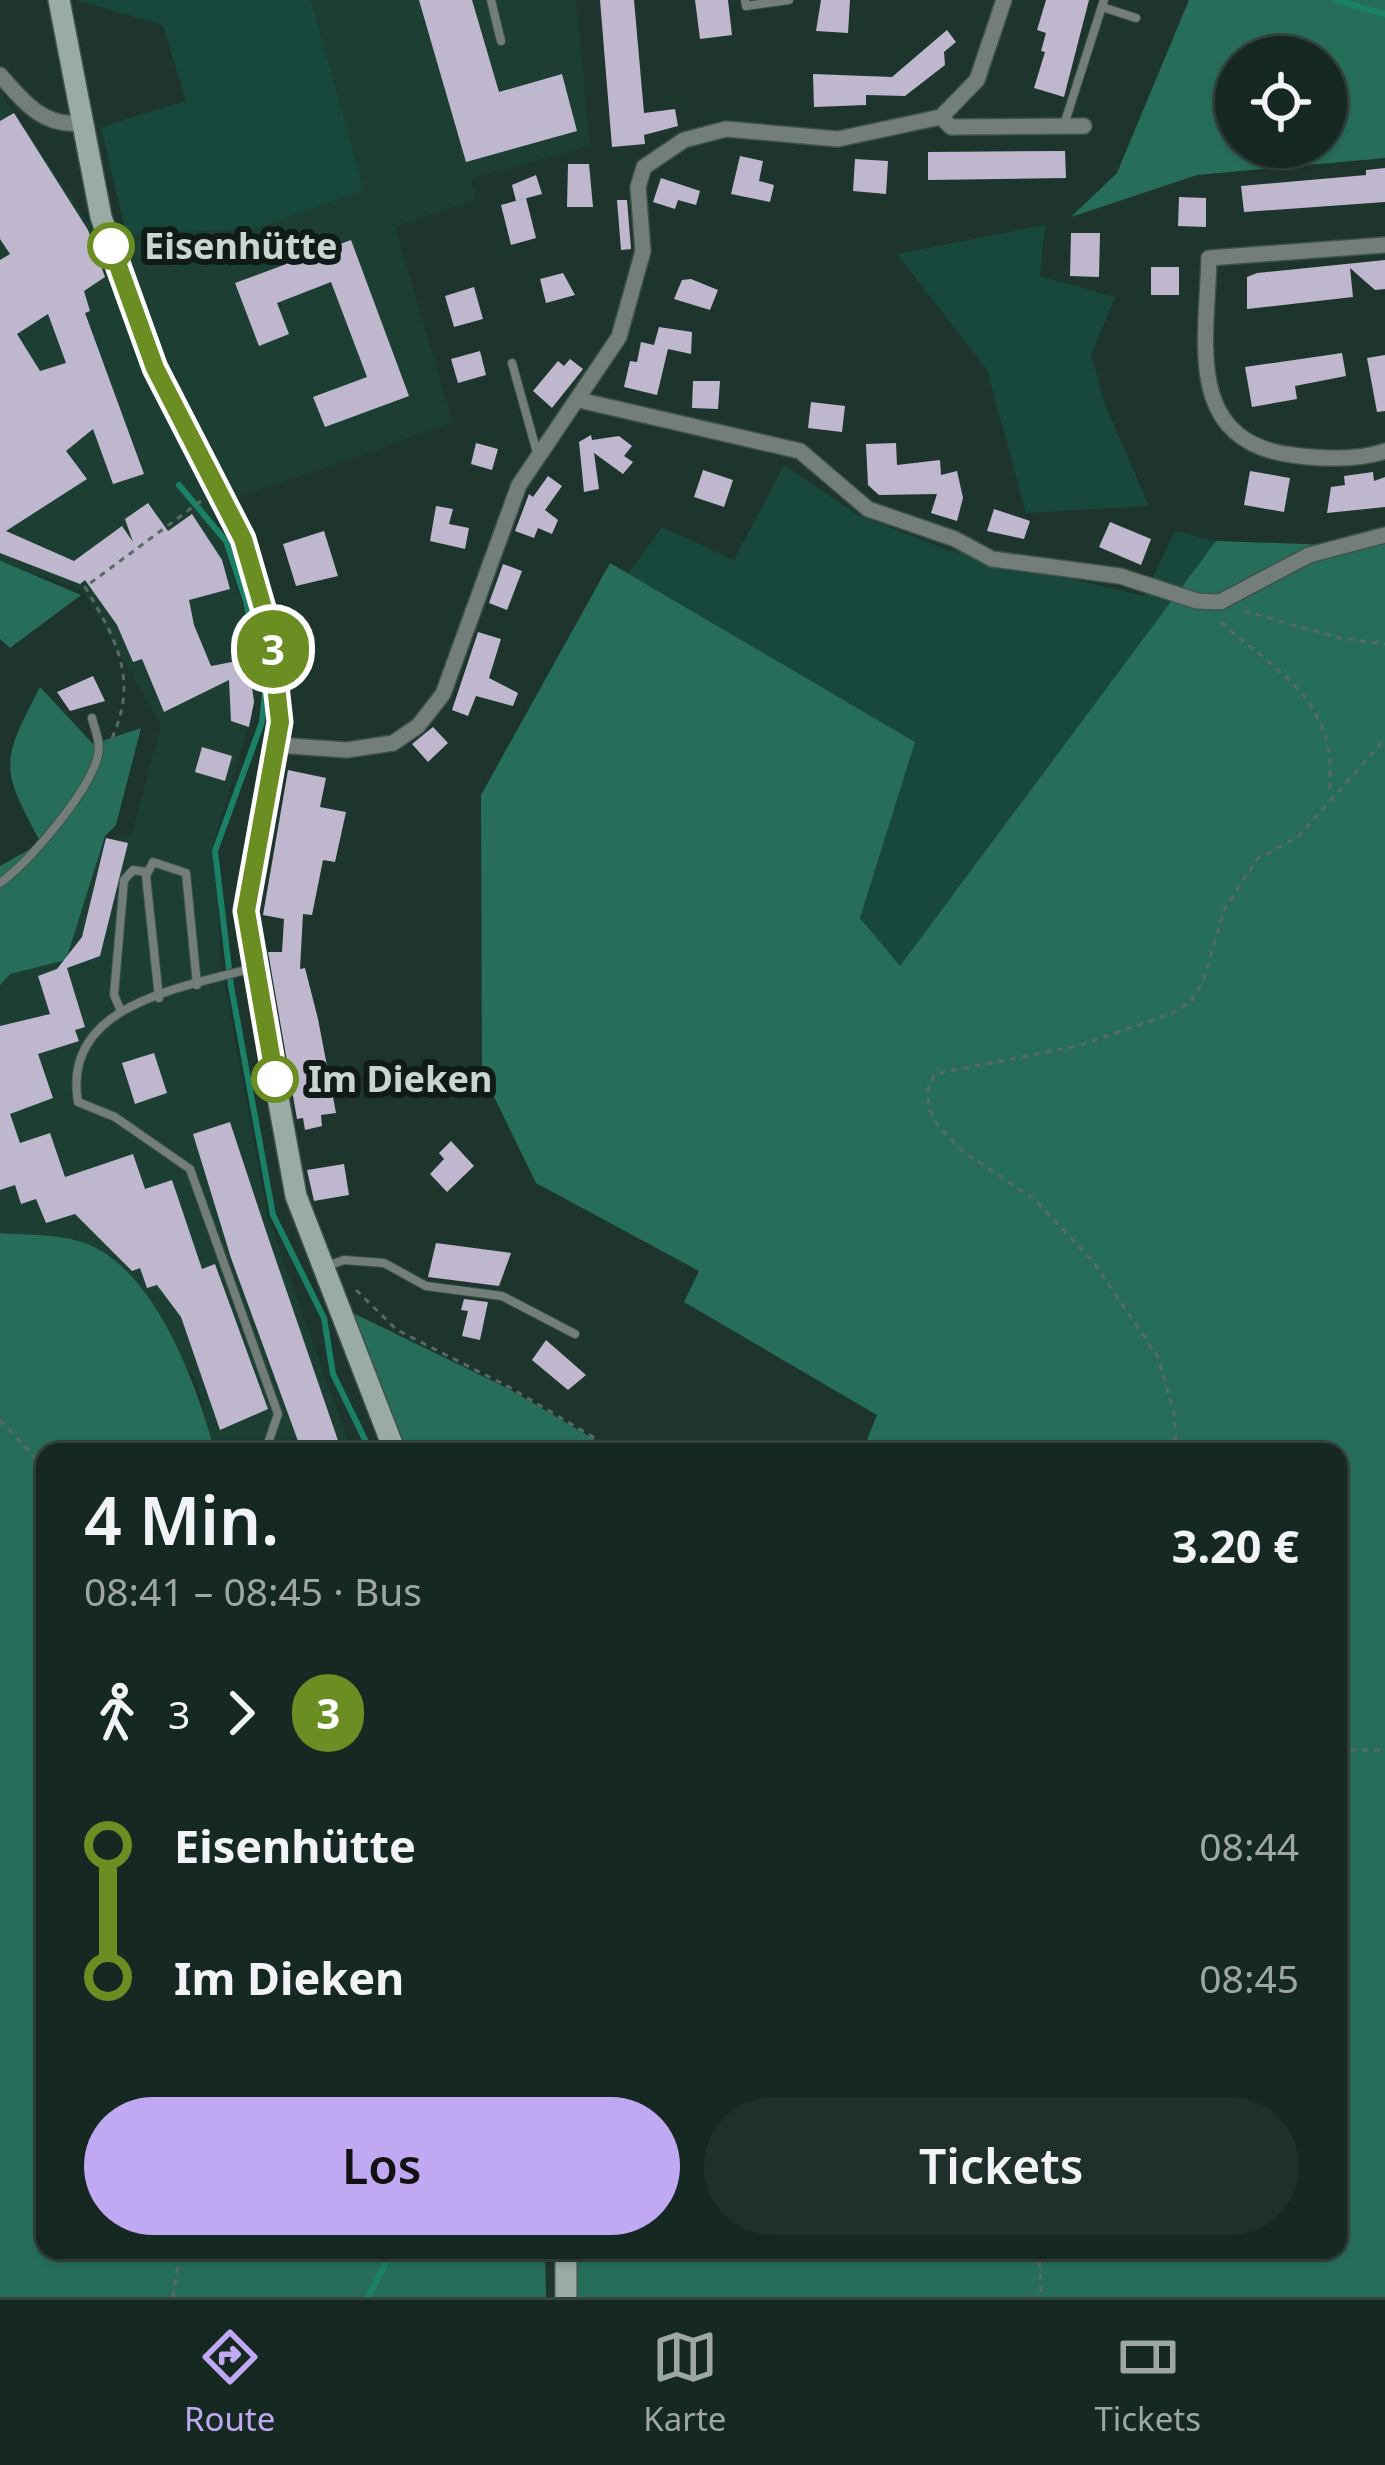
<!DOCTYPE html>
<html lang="de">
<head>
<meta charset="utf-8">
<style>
  :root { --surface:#162822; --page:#1f302a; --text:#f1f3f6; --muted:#9ea6a5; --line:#354440; --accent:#c0a8f3 }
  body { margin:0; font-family:"Noto Sans",sans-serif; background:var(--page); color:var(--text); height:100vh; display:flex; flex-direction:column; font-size:45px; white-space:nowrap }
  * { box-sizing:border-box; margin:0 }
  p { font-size:39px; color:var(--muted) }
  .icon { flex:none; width:66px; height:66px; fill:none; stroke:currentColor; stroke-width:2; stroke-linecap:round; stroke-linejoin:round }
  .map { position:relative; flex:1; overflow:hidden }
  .side { position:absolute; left:36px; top:1443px; width:1311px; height:816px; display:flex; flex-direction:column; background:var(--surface); border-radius:24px; box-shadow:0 3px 9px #0004,0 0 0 3px var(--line) }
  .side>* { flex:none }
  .badge { padding:0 24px; border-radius:39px; font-size:42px; line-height:78px }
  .buttons { position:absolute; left:1215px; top:36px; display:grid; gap:24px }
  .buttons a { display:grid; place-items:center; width:132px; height:132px; border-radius:50%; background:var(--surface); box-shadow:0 3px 9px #0004,0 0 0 3px var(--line); font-size:60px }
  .map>.badge { position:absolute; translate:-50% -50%; box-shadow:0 0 0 6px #fff }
  .legs { display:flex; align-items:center; gap:18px; height:132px; padding:0 48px; font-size:39px }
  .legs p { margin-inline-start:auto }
  .summary { display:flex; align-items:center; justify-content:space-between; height:204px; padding:0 48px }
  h1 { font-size:66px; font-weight:600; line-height:90px }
  .primary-button { display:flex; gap:24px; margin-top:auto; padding:24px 48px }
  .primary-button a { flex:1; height:138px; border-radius:72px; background:var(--accent); color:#111; font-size:48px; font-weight:600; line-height:138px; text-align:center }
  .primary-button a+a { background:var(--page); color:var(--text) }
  ul { padding:0 48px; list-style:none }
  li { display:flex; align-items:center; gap:42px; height:132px; font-size:45px }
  li i { display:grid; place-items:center; width:18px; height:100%; margin:0 15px; background:currentColor }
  li i::after { content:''; width:30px; height:30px; margin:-15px; border:9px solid; border-radius:50%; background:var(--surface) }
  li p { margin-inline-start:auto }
  li:first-child i { background:linear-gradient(#0000 50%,currentColor 0) }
  li:last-child i { background:linear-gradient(currentColor 50%,#0000 0) }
  .dock { display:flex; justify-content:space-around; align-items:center; height:168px; border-top:3px solid var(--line); background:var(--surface); font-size:33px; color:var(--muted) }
  .dock a { display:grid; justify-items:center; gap:6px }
  .dock .selected { color:var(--accent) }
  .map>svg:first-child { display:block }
  .built { fill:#1d3e33 }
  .green { fill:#18483b }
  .forest { fill:#276e5a; fill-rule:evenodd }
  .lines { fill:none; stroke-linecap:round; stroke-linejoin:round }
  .stream { stroke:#1a8167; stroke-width:6 }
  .building { fill:#beb7ce; fill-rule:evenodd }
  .lane-casing { stroke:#3d524a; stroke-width:10 }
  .street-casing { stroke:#3d524a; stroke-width:18 }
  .secondary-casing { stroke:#3d524a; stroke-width:24 }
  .path { stroke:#576b64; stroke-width:3; stroke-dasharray:6 6; stroke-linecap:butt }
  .lane { stroke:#737e7a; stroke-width:8 }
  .street { stroke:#737e7a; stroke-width:15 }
  .secondary { stroke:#99aba4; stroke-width:21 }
  .line-1-casing { stroke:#fff; stroke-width:27 }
  .line-1 { stroke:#6b8e23; stroke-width:18 }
  .stop-1-dot { fill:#fff; stroke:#6b8e23; stroke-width:6 }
  .labels { text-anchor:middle; stroke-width:12; stroke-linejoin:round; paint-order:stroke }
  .stop-label { font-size:36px; font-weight:bold; fill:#c8d5d0; stroke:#101a17; text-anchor:start }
</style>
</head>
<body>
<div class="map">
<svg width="1385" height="2297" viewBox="0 0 1385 2297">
  <rect width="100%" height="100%" fill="#1e352d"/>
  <!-- built -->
  <polygon class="built" points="311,0 576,0 590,146 471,179 476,200 395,227 453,423 211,507 251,632 259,689 214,841 221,965 267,1214 352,1452 215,1452 195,1378 79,1240 0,1233 0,985 9,974 66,960 103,843 132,834 161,725 83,591 0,561 0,92 97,236 256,229 364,190"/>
  <!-- green -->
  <g class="green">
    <polygon points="76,0 311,0 364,190 256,229 126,234 101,127 186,101 163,25"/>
    <polygon points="1045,225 1040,276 1115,297 1091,355 1106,407 1149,506 1026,513 987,370 897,254"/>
    <polygon points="784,465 858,515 948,550 1144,596 1175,531 1216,541 900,967 860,918 915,742 627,575 662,527 734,560"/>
  </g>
  <!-- forest -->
  <g class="forest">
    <path d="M1189,0H1385V158L1197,175L1071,217L1117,173ZM1326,57V147H1236V57Z"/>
    <polygon points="1385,532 1385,2297 574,2297 574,2250 1338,2250 1338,1452 862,1452 877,1415 684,1302 699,1271 536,1183 482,1072 481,795 610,563 915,742 860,918 900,966 1216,541 1332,545"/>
    <polygon points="0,561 1,561 81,595 10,648 0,639"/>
    <path d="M40,687L93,744L141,728L116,825L105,836L66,960L10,974L0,985V866L41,843C0,767 0,764 40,687Z"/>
    <path d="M0,1233C24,1235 52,1234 75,1240C152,1258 197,1385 215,1452H45V2250H545L546,2297H0Z"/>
    <polygon points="351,1312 507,1388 616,1452 405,1452"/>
  </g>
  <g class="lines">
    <!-- stream -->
    <g class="stream">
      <polyline points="1336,0 1385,14"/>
      <polyline points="179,485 226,541 246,601 265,692 262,722 215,851 231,986 273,1215 324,1318 333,1374 371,1452"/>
      <polyline points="368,2297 393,2250"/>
    </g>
  </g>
  <!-- building -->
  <g class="building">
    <polygon points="419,0 472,0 499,92 562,74 577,131 466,162"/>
    <polygon points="600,0 634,0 644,113 675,109 678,126 644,135 645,144 612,147"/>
    <polygon points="695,0 728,0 732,35 700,39"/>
    <polygon points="821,0 850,0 848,33 816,31"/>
    <polygon points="1046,0 1089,0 1064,97 1034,88 1045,52 1041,51 1046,33 1037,30"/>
    <polygon points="947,30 956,42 944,52 945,65 905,96 866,95 866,105 814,107 813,74 892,77"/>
    <path d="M14,113L88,230L105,277L84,291L90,311L85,313L144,474L113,484L93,429L66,451L87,479L6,531L74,561L122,526L133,542L125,519L148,503L168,531L192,514L222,560L230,589L189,600L194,625L211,666L248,659L254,702L249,727L231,721L229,680L164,712L142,659L133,662L117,625L85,580L80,584L0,553V260L10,254L0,239V121ZM48,314L66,363L40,371L17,334Z"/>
    <polygon points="1065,151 1066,178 928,180 928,152"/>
    <polygon points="740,156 763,161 759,181 774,185 770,202 731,194"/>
    <polygon points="855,159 888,161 886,194 853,191"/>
    <polygon points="568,164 589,164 593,207 567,207"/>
    <polygon points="1385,168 1385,202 1244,212 1241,186 1366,175 1366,170"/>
    <polygon points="536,175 542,194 516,201 512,185"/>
    <polygon points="661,178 700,191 696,205 678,200 675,209 653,202"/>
    <polygon points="1179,197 1206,198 1206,227 1178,226"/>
    <polygon points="526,198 536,238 511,245 501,205"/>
    <polygon points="617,200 627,200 631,249 621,250"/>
    <polygon points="1071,233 1100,233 1099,277 1070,276"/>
    <polygon points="351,240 409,396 325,427 313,397 367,377 331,282 277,303 289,334 259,346 235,283"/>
    <polygon points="1385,260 1385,289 1375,290 1350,268 1353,297 1247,309 1247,277 1257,273"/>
    <rect x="1151" y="267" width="28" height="28"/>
    <polygon points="563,273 575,295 546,303 540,279"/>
    <polygon points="691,279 718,290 710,310 674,299 682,280"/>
    <polygon points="474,287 483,319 454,327 445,296"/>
    <polygon points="659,327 692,332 691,354 668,349 657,395 624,387 630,361 637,362 641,342 654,345"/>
    <polygon points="480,351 486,375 458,383 451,359"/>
    <polygon points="1342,353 1346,376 1295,386 1297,399 1252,407 1245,367"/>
    <polygon points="1385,355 1385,411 1377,412 1367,358"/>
    <polygon points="570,359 583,369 552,408 533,391 558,361 564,366"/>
    <polygon points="693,381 720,381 718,409 692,408"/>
    <polygon points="811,402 845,406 842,432 808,428"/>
    <polygon points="591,435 592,440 619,436 632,446 624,456 633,462 623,474 594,453 599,489 584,492 579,442"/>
    <polygon points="476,443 498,449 492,470 471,464"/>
    <polygon points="896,443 897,465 940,460 941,475 957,471 963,498 957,521 931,513 937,494 879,495 868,485 866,444"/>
    <polygon points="703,470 733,480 724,507 694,497"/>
    <polygon points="1250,471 1290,478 1284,512 1244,505"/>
    <polygon points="1373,472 1374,481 1385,477 1385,507 1327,513 1331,487 1345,485 1344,476"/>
    <polygon points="548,476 562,486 545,510 558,520 552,534 538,528 534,538 515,531 529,494 533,497"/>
    <polygon points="436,506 453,509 449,524 469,528 465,549 430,541"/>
    <polygon points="994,509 1030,521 1024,539 987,531"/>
    <polygon points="1110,522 1151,539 1141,565 1099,547"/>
    <polygon points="324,531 338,576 296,586 283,544"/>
    <polygon points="503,564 522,571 507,610 489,603"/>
    <polygon points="478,632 501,639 489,678 518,693 513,706 476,696 468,716 452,710"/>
    <polygon points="93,676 105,701 70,711 57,692"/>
    <polygon points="433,727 448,743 428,762 412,744"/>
    <polygon points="202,747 232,756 225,781 195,772"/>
    <polygon points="288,770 326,778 320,807 346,812 335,862 323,860 312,915 303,914 300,969 305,968 318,1019 336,1113 321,1115 322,1126 305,1130 303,1118 297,1119 268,952 282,952 284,919 263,915"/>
    <polygon points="106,838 128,843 100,956 67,968 85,1027 75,1030 79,1041 38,1054 53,1098 10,1114 20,1143 50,1133 65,1177 133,1154 145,1189 172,1180 202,1269 215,1264 268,1409 220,1430 181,1317 157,1285 147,1288 140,1268 132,1271 75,1214 46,1223 36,1199 21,1204 15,1185 0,1190 0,1026 50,1014 38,976 57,969 82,937"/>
    <polygon points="154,1053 167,1093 135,1104 122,1063"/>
    <polygon points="230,1122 267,1234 342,1452 302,1452 231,1258 193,1134"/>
    <polygon points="451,1141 474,1166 447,1192 430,1174 444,1159 439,1153"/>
    <polygon points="344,1164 349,1195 314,1201 307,1170"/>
    <polygon points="436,1243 511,1253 499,1286 428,1277"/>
    <polygon points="464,1299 488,1302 480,1340 462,1336 468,1311 461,1310"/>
    <polygon points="546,1340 586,1375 568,1390 532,1360"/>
  </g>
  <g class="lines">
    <defs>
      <g id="lane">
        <polyline points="491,0 501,41"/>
        <polyline points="745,0 746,6 789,0"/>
        <polyline points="1102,7 1136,18"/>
        <polyline points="1064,125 1104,0"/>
        <polyline points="512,363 538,456"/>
        <path d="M0,883C30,861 90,791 98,755C101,743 95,730 92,718"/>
        <path d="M253,968C182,988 61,1004 78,1102L115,1117L190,1169L278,1414L265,1452"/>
        <polyline points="159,998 146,876 153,862 186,873 197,985"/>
        <polyline points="121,1011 114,995 124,880 133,870 146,872"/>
        <polyline points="324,1267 344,1260 384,1263 426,1286 502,1296 575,1334"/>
      </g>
      <g id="street">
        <path d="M0,75C24,102 43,127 81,123"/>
        <polyline points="941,117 951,127 1084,126"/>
        <path d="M1385,245L1209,258C1207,340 1183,441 1292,455C1322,459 1356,461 1385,451"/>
        <polyline points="579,400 800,451 868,509 955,539 992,559 1120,576 1197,601 1220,602 1309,555 1385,535"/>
        <polyline points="276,745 347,750 393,743 418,726 443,694 519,485 619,337 643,251 638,187 644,167 684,140 726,129 838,139 941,117 977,80 1004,0"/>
      </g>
      <g id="secondary">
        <polyline points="59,0 101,217 155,368 243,539 270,632 280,722 247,895 248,934 296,1196 395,1452"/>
        <polyline points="566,2250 566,2297"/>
      </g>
    </defs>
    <!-- lane casing -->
    <use href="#lane" class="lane-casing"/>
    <!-- street casing -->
    <use href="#street" class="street-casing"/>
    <!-- secondary casing -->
    <use href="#secondary" class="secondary-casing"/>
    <!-- path -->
    <g class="path">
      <polyline points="1244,611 1340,638 1385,644"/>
      <path d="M1221,622C1284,678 1339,702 1329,794"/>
      <path d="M112,738C139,679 116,639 85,587L201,501"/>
      <polyline points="356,1290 397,1330 509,1387 618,1452"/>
      <polyline points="0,1420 45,1468"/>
      <path d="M1177,1452L1174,1413L1158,1357L1092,1260L1034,1199L965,1153L938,1126C927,1107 923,1093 935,1074L1078,1046L1173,1013L1191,1001L1203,982L1224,910L1257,859L1298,837L1385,739"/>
      <polyline points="1338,1750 1385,1750"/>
      <polyline points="1039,2250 1041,2297"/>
      <polyline points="173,2297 180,2250"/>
    </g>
    <!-- lane -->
    <use href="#lane" class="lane"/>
    <!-- street -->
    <use href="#street" class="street"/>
    <!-- secondary -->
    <use href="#secondary" class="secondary"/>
  </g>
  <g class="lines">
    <defs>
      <polyline id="line-1" points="111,246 155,368 243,539 270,632 280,722 246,911 275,1079"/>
    </defs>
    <!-- line-1 casing -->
    <use href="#line-1" class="line-1-casing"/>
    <!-- line-1 -->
    <use href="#line-1" class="line-1"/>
  </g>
  <!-- markers -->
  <g class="stop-1-dot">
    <circle cx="111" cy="246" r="21"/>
    <circle cx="275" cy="1079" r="21"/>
  </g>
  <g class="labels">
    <!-- stop labels -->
    <g class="stop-label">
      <text x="144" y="259">Eisenhütte</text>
      <text x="308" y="1092">Im Dieken</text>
    </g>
  </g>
</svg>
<div class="buttons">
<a><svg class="icon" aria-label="locate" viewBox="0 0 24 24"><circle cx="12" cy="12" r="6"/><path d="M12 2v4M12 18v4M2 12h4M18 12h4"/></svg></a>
</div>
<b class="badge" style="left:273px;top:649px;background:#6b8e23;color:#fff">3</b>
<section class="side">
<div class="summary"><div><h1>4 Min.</h1><p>08:41 – 08:45 · Bus</p></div><b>3.20 €</b></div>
<div class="legs"><svg class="icon" aria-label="walk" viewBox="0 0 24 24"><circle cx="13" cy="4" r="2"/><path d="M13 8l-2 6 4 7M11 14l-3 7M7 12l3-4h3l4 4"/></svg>3<svg class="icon" aria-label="forward" viewBox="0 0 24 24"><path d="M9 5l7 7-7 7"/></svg><b class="badge" style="background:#6b8e23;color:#fff">3</b></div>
<ul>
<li><i style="color:#6b8e23"></i><b>Eisenhütte</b><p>08:44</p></li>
<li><i style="color:#6b8e23"></i><b>Im Dieken</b><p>08:45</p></li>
</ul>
<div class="primary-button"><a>Los</a><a>Tickets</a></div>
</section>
</div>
<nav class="dock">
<a class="selected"><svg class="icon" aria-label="directions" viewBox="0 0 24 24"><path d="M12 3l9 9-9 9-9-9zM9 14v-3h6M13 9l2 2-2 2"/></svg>Route</a>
<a><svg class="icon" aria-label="map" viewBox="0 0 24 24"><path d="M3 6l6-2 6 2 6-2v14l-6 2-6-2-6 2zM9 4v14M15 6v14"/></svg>Karte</a>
<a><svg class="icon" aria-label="tickets" viewBox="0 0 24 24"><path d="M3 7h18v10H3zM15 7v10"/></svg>Tickets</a>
</nav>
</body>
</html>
